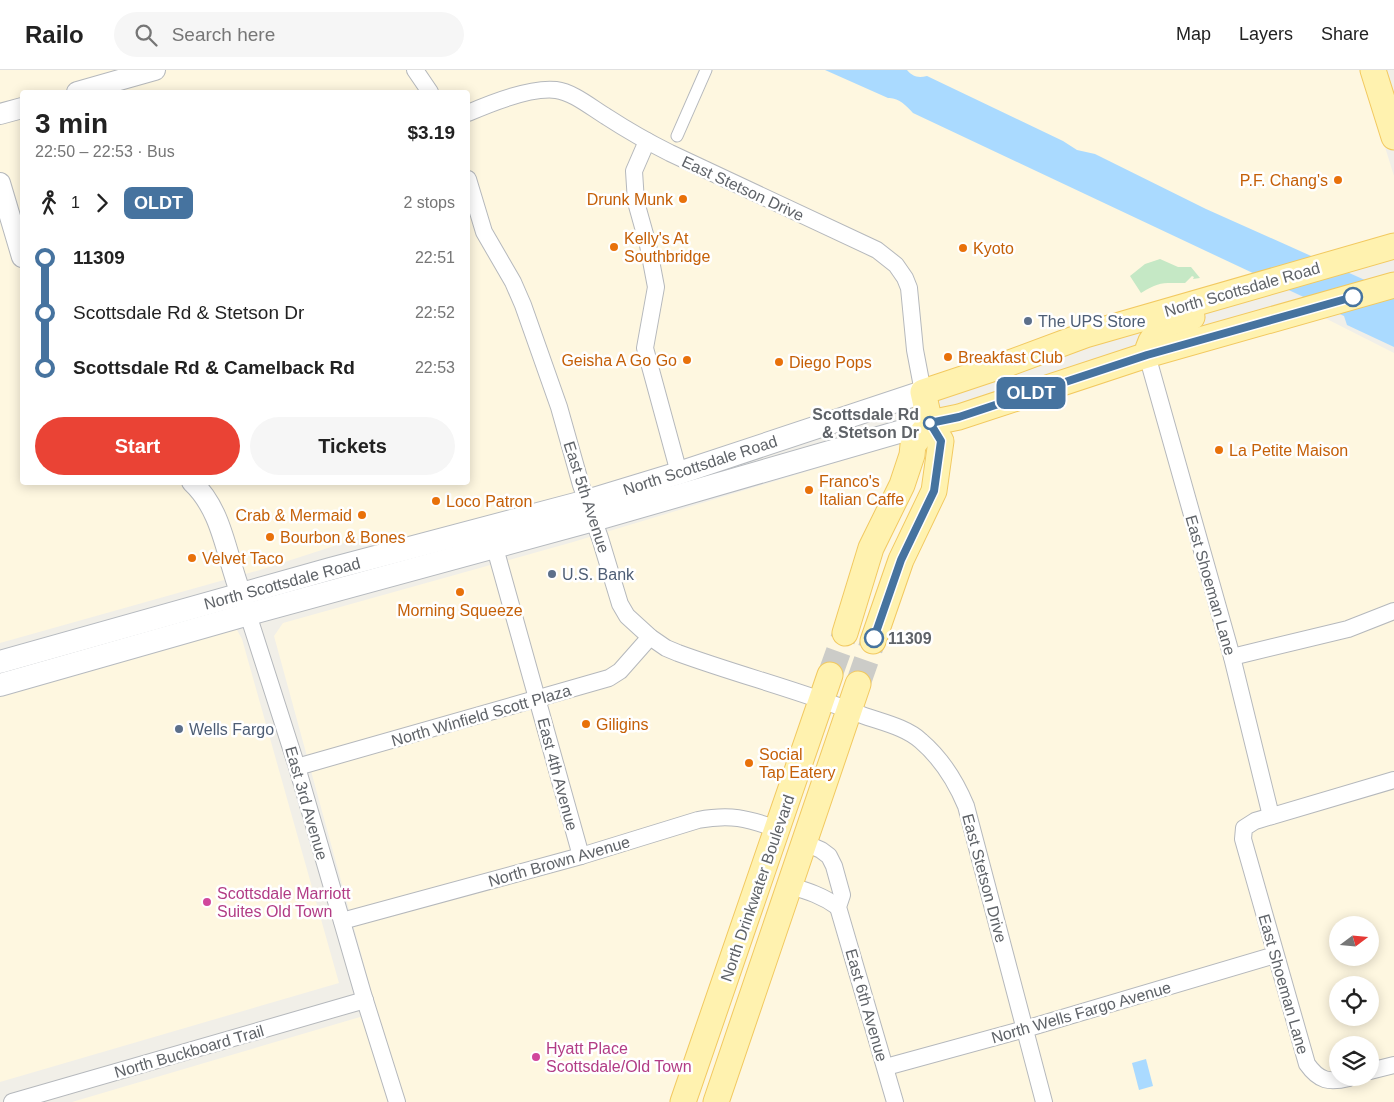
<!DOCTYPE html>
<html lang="en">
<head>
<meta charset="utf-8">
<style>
  :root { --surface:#fff; --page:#f6f6f6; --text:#222; --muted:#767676; --line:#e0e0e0; --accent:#ea4335 }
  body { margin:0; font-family:Helvetica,sans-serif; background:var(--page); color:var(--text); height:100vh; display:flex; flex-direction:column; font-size:19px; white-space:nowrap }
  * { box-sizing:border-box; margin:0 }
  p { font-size:16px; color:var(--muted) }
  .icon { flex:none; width:28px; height:28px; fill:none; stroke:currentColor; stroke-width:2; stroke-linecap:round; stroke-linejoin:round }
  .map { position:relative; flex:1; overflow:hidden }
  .sheet { position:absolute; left:20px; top:20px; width:450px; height:395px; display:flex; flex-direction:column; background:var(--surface); border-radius:5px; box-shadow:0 2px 12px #0003 }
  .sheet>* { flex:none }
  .badge { padding:0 10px; border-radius:8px; font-size:18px; line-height:32px }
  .needle { width:32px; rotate:74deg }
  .fabs { position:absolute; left:1329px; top:846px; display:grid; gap:10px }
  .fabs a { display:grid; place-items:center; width:50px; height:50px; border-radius:50%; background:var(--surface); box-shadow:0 2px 12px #0003; font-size:25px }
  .map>.badge { position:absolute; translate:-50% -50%; box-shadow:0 0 0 2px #fff }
  .legs { display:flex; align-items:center; gap:8px; height:55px; padding:0 15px; font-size:16px }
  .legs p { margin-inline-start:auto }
  .head { display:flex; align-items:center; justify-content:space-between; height:85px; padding:0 15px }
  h1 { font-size:28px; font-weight:800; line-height:38px }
  .action { display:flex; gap:10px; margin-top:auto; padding:10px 15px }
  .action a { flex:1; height:58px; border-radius:30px; background:var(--accent); color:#fff; font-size:20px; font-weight:800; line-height:58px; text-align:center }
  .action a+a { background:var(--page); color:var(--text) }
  ul { padding:0 15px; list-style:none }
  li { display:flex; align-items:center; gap:18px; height:55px; font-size:19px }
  li i { display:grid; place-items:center; width:8px; height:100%; margin:0 6px; background:currentColor }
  li i::after { content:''; width:12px; height:12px; margin:-6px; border:4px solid; border-radius:50%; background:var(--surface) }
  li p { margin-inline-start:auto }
  li:first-child i { background:linear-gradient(#0000 50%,currentColor 0) }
  li:last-child i { background:linear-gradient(currentColor 50%,#0000 0) }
  header { display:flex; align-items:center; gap:30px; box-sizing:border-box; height:70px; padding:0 25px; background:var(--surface); border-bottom:1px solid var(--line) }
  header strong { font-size:24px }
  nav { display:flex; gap:28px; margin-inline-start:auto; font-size:18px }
  .search { width:350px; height:45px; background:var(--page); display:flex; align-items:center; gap:12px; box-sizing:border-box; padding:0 18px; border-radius:28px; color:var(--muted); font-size:19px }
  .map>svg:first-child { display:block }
  .commercial { fill:#fef7e0; fill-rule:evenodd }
  .green { fill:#c5e8c5 }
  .water { fill:#aadaff }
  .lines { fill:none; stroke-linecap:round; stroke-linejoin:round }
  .primary-tunnel { stroke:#ccccc8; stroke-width:25; stroke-dasharray:25 12; stroke-linecap:butt }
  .pedestrian-casing { stroke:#b5b8bc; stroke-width:13 }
  .minor-casing { stroke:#b5b8bc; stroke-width:18 }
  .tertiary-casing { stroke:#b5b8bc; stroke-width:22 }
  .secondary-casing { stroke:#b6babf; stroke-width:24 }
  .primary-casing { stroke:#f2c960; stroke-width:27 }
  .pedestrian { stroke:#fff; stroke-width:11 }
  .minor { stroke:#fff; stroke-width:16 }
  .tertiary { stroke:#fff; stroke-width:20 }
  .secondary { stroke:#fff; stroke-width:22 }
  .primary { stroke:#fff2af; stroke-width:25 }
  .line-1-casing { stroke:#fff; stroke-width:11 }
  .line-1 { stroke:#46739f; stroke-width:8 }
  .food-dot { fill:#e8710a; stroke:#fff; stroke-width:2 }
  .stop-1-dot { fill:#fff; stroke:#46739f; stroke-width:2.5 }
  .service-dot { fill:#5c6f8a; stroke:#fff; stroke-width:2 }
  .hotel-dot { fill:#d1479c; stroke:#fff; stroke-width:2 }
  .labels { text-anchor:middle; stroke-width:5; stroke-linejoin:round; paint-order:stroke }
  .food-label { font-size:16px; fill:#c56008; stroke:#fff; text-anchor:start }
  .street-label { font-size:16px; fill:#5f6368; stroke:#fff }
  .service-label { font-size:16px; fill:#4e5e75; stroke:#fff; text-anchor:start }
  .stop-label { font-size:16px; font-weight:bold; fill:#5f6368; stroke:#fff; text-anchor:end }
  .hotel-label { font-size:16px; fill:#b23c85; stroke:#fff; text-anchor:start }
</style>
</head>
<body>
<header>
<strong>Railo</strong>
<div class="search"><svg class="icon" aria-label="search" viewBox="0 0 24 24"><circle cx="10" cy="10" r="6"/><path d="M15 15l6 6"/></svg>Search here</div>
<nav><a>Map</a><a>Layers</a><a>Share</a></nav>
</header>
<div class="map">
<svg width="1394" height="1032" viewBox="0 0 1394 1032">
  <rect width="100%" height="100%" fill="#f1efe8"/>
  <!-- commercial -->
  <g class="commercial">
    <path d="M0,0H1361L1394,106V163L934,306L696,391L392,474L365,466L260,500L0,573ZM22,22H468V412H22Z"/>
    <path d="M1321,246L1394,283V1032H72L377,942L274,566L283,553L573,472ZM1338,855H1370V888H1338ZM1338,915H1370V948H1338ZM1338,975H1370V1008H1338Z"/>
    <polygon points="232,559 237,560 242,569 339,913 0,1012 0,625"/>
  </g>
  <!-- green -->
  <path class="green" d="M1160,189L1178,197H1191L1200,208L1193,209L1194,207L1192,206L1185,213C1163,213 1160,211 1141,223L1130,206L1145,194Z"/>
  <!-- water -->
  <g class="water">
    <path d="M825,0H907C913,7 918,8 927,6L1063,71L1077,80L1095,84L1206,139L1394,223V277L1347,255L1344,246L913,43C907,36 898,27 888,28Z"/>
    <polygon points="1146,989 1153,1016 1139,1020 1132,993"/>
  </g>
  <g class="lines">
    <!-- primary-tunnel -->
    <g class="primary-tunnel">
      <polyline points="830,605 845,563"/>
      <polyline points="858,614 873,571"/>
    </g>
    <defs>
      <polyline id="pedestrian" points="677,66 706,0"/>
      <g id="minor">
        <polyline points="415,0 430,22"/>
        <path d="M468,43C491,33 531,17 556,20C573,22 592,38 607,47C627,60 648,72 670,83L877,180L896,195L905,208L909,218L915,280L923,322"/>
        <polyline points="647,71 634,101 636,132 648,175 656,217 645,278 679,403"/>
        <path d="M468,109L484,162L513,212L523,235L559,337L581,415L600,468L620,534L627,546L650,567L666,578L678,583C738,605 802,621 862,645C881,652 906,657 921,671C942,689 956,712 966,736L1044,1032"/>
        <polyline points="1147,285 1232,587 1271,746"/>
        <polyline points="495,478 581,786"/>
        <polyline points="245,535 297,697 363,924 397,1032"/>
        <polyline points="1232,587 1348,559 1394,541"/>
        <polyline points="297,697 609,608 620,601 650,567"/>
        <polyline points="805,773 821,780 829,786 834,796 842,825 838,837 895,1032"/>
        <path d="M790,816C808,821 823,826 838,837"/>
        <path d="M342,851L581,786L698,750C730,744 747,748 777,759"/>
        <polyline points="886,997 1025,959 1275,885"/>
        <polyline points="1370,1001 1394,995"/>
        <path d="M1349,1008C1329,1013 1319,1011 1307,994L1243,769L1244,758L1255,751L1394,710"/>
        <polyline points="12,1032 365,930"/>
      </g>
      <g id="tertiary">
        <polyline points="77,22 155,0"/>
        <polyline points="0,44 22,38"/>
        <polyline points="0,113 22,187"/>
        <path d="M192,412C223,441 226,486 241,524"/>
      </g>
      <g id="secondary">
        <polyline points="0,592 330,499 587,431 679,403 923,322"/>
        <polyline points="0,615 249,544 594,450 930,353"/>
      </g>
      <g id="primary">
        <polyline points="1373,0 1394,67"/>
        <path d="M1147,285C1150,258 1170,257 1192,247"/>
        <polyline points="930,353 959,347 1147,285 1394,215"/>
        <polyline points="845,563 871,478 902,415 912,385 913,375 930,353"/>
        <polyline points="873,571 901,490 934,421 941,371 930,353 923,322 1007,294 1085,265 1394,176"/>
        <polyline points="683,1032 830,605"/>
        <polyline points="716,1032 858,614"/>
      </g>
    </defs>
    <!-- pedestrian casing -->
    <use href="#pedestrian" class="pedestrian-casing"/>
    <!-- minor casing -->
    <use href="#minor" class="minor-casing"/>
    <!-- tertiary casing -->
    <use href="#tertiary" class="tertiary-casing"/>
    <!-- secondary casing -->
    <use href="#secondary" class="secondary-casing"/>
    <!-- primary casing -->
    <use href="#primary" class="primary-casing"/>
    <!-- pedestrian -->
    <use href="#pedestrian" class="pedestrian"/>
    <!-- minor -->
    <use href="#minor" class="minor"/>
    <!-- tertiary -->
    <use href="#tertiary" class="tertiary"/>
    <!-- secondary -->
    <use href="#secondary" class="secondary"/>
    <!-- primary -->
    <use href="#primary" class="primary"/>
  </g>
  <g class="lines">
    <defs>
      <polyline id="line-1" points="874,568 901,490 934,421 941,371 930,353 959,347 1147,285 1353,227"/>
    </defs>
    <!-- line-1 casing -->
    <use href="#line-1" class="line-1-casing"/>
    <!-- line-1 -->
    <use href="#line-1" class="line-1"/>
  </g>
  <!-- markers -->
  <g class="food-dot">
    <circle cx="1338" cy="110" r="5"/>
    <circle cx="683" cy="129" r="5"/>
    <circle cx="614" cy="177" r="5"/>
    <circle cx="963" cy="178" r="5"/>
    <circle cx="948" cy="287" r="5"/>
    <circle cx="687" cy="290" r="5"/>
    <circle cx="779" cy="292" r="5"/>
    <circle cx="1219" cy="380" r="5"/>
    <circle cx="809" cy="420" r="5"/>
    <circle cx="436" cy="431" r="5"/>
    <circle cx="362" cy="445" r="5"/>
    <circle cx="270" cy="467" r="5"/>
    <circle cx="192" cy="488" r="5"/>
    <circle cx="460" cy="522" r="5"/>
    <circle cx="586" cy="654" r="5"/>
    <circle cx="749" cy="693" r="5"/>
  </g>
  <g class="stop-1-dot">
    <circle cx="1353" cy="227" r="9"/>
    <circle cx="930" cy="353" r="6"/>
    <circle cx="874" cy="568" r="9"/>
  </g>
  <g class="service-dot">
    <circle cx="1028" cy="251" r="5"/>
    <circle cx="552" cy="504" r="5"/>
    <circle cx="179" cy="659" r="5"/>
  </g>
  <g class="hotel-dot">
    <circle cx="207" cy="832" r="5"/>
    <circle cx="536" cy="987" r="5"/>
  </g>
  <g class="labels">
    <!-- food labels -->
    <g class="food-label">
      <text x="1328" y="116" text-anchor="end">P.F. Chang's</text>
      <text x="673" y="135" text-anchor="end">Drunk Munk</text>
      <text x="624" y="174">Kelly's At<tspan x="624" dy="18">Southbridge</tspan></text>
      <text x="973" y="184">Kyoto</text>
      <text x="958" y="293">Breakfast Club</text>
      <text x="677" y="296" text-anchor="end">Geisha A Go Go</text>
      <text x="789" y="298">Diego Pops</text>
      <text x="1229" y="386">La Petite Maison</text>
      <text x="819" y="417">Franco's<tspan x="819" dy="18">Italian Caffe</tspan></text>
      <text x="446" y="437">Loco Patron</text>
      <text x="352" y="451" text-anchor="end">Crab &amp; Mermaid</text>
      <text x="280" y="473">Bourbon &amp; Bones</text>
      <text x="202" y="494">Velvet Taco</text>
      <text x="460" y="546" text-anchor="middle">Morning Squeeze</text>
      <text x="596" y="660">Giligins</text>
      <text x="759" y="690">Social<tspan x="759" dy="18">Tap Eatery</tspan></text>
    </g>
    <!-- street labels -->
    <g class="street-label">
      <text transform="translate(743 118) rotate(25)" y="6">East Stetson Drive</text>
      <text transform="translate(1242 219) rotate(-16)" y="6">North Scottsdale Road</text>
      <text transform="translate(700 395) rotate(-18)" y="6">North Scottsdale Road</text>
      <text transform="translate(587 427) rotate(72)" y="6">East 5th Avenue</text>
      <text transform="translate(282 513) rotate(-15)" y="6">North Scottsdale Road</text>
      <text transform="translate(1211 515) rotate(74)" y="6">East Shoeman Lane</text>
      <text transform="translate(481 645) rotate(-16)" y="6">North Winfield Scott Plaza</text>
      <text transform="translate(558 704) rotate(75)" y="6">East 4th Avenue</text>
      <text transform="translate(307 733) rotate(74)" y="6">East 3rd Avenue</text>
      <text transform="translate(559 791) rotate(-16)" y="6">North Brown Avenue</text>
      <text transform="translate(985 808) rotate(75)" y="6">East Stetson Drive</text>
      <text transform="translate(757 818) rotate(-71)" y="6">North Drinkwater Boulevard</text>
      <text transform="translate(1284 914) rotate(74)" y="6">East Shoeman Lane</text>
      <text transform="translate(867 935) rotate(74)" y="6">East 6th Avenue</text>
      <text transform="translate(1081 942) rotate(-16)" y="6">North Wells Fargo Avenue</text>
      <text transform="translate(189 981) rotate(-16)" y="6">North Buckboard Trail</text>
    </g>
    <!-- service labels -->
    <g class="service-label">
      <text x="1038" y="257">The UPS Store</text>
      <text x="562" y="510">U.S. Bank</text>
      <text x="189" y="665">Wells Fargo</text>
    </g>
    <!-- stop labels -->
    <g class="stop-label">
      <text x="919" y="350">Scottsdale Rd<tspan x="919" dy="18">&amp; Stetson Dr</tspan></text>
      <text x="888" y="574" text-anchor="start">11309</text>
    </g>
    <!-- hotel labels -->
    <g class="hotel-label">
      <text x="217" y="829">Scottsdale Marriott<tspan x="217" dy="18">Suites Old Town</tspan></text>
      <text x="546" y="984">Hyatt Place<tspan x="546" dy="18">Scottsdale/Old Town</tspan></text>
    </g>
  </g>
</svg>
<div class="fabs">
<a><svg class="needle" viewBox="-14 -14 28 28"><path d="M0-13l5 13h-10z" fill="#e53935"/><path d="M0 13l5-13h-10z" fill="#767676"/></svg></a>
<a><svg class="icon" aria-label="locate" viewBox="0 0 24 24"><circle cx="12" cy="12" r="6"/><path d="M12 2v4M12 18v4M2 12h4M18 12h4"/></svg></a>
<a><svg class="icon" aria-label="layers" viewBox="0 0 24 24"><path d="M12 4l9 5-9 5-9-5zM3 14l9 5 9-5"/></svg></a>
</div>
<b class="badge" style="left:1031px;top:323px;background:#46739f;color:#fff">OLDT</b>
<section class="sheet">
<div class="head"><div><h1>3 min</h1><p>22:50 – 22:53 · Bus</p></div><b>$3.19</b></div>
<div class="legs"><svg class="icon" aria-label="walk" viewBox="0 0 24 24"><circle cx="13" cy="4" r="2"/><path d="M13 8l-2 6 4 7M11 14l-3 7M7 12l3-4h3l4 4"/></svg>1<svg class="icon" aria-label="forward" viewBox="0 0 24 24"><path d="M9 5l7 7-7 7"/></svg><b class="badge" style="background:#46739f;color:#fff">OLDT</b><p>2 stops</p></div>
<ul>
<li><i style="color:#46739f"></i><b>11309</b><p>22:51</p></li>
<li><i style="color:#46739f"></i><span>Scottsdale Rd &amp; Stetson Dr</span><p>22:52</p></li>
<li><i style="color:#46739f"></i><b>Scottsdale Rd &amp; Camelback Rd</b><p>22:53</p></li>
</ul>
<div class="action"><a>Start</a><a>Tickets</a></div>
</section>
</div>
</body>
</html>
